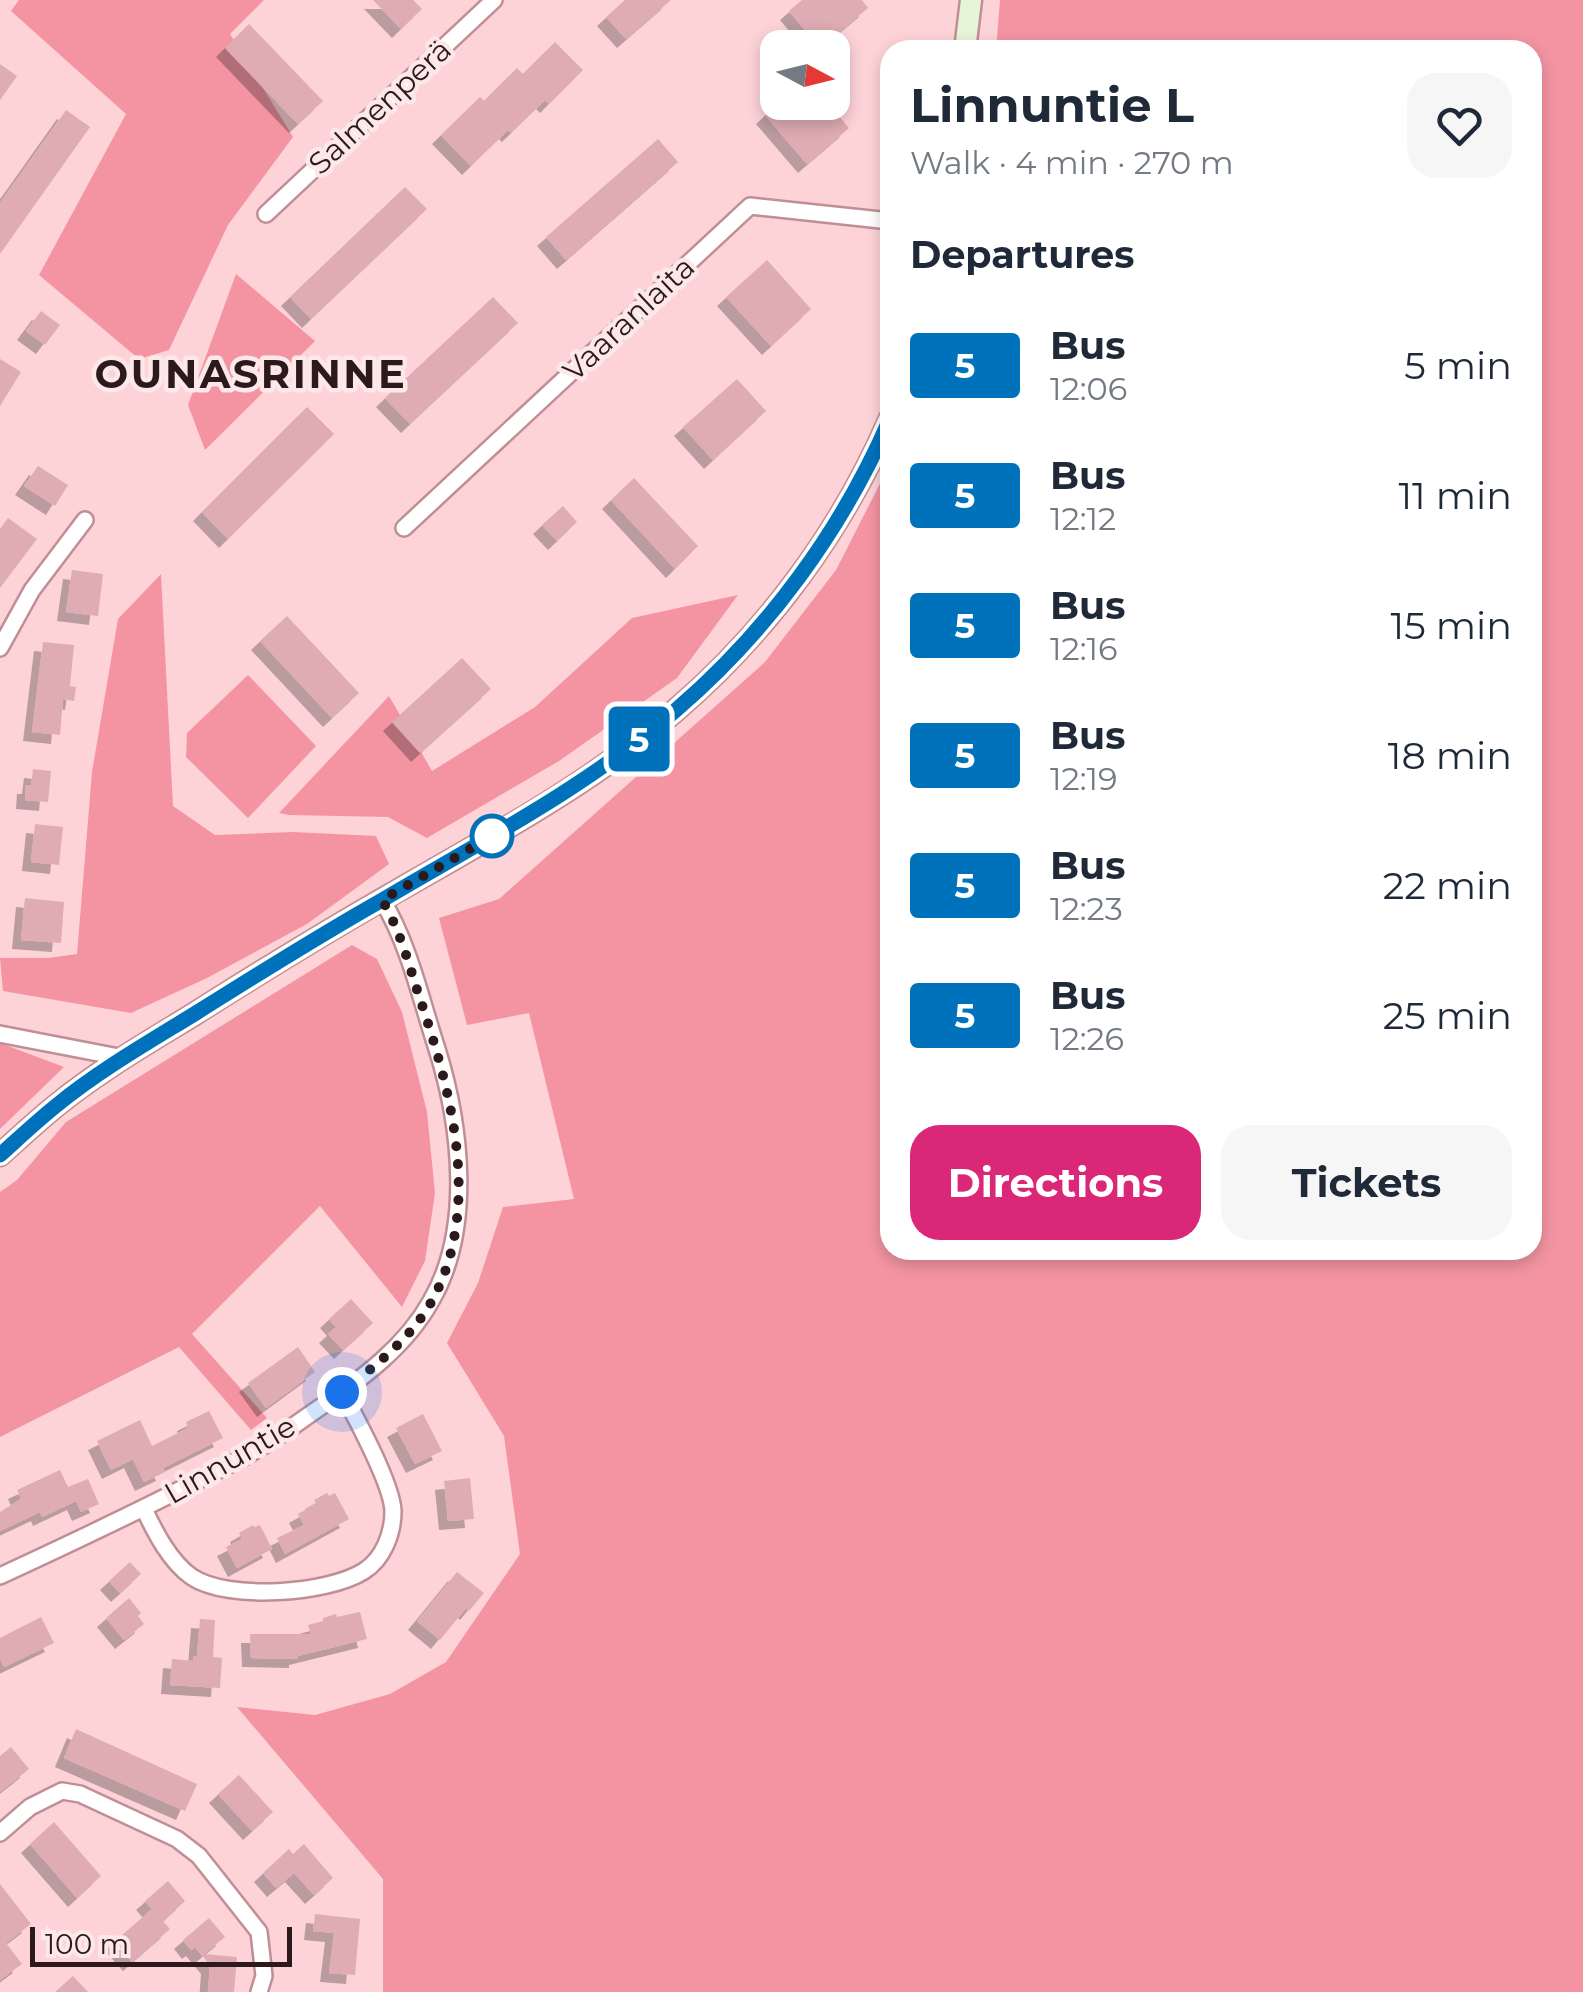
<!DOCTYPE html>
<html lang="en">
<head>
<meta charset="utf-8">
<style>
  :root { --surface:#fff; --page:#f6f6f7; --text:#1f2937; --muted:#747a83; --accent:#db2777 }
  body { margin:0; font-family:Montserrat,sans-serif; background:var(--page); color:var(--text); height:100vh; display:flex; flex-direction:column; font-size:38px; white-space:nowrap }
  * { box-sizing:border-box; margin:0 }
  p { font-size:32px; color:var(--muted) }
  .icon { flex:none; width:55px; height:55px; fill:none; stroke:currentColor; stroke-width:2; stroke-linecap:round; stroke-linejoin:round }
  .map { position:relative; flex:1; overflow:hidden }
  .side { position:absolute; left:880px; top:40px; width:662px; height:1220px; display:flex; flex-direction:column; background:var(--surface); border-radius:30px; box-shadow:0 5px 15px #0003 }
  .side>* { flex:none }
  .badge { padding:0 20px; border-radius:8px; font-size:35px; line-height:65px }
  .needle { width:65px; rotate:97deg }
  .buttons { position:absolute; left:760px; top:30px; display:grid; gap:20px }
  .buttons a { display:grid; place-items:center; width:90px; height:90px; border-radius:20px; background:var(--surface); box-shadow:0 5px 15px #0003; font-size:50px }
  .scale { position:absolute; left:30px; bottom:25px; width:262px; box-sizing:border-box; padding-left:10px; border:5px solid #2b191c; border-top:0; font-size:28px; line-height:35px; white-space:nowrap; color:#2b191c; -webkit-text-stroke:8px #fce7e9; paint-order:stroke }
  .you { position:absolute; width:50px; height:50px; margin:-25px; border:8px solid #fff; border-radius:50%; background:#1a73e8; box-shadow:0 0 0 15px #1a73e833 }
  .map>.badge { position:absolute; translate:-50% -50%; box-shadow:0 0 0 5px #fff }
  h2 { padding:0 30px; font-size:38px; line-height:90px }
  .round { display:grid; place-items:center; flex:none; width:105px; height:105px; border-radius:30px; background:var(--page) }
  .headline { display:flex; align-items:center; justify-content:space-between; height:170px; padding:0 30px }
  h1 { font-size:48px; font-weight:700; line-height:75px }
  .primary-button { display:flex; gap:20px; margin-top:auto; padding:20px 30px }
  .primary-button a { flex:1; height:115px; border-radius:30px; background:var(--accent); color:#fff; font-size:40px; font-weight:700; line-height:115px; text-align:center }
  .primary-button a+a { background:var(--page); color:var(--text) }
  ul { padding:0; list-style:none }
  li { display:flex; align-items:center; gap:30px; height:130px; padding:0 30px }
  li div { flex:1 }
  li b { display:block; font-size:38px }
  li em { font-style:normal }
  li .badge { min-width:110px; font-weight:700; text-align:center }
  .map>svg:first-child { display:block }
  .green { fill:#f494a3 }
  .building { fill:#deacb2; filter:url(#shadow) }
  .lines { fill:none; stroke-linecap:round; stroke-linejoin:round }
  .street-casing { stroke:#bf8f95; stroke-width:20 }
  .secondary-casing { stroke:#bf8f95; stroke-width:25 }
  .street { stroke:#fff; stroke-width:15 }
  .secondary { stroke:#e6f4d7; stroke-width:20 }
  .line-casing { stroke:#fff; stroke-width:22 }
  .line { stroke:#0072bc; stroke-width:15 }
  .walk { stroke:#2b191c; stroke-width:10; stroke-dasharray:0 18 }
  .stop-dot { fill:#fff; stroke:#0072bc; stroke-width:5 }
  .labels { text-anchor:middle; stroke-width:9; stroke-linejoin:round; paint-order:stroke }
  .street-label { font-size:30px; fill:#2b191c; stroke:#fce7e9 }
  .district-label { font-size:40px; font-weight:bold; letter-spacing:2.5px; fill:#2b191c; stroke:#fce7e9 }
</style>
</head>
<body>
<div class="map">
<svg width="1583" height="1992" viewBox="0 0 1583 1992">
  <defs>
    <filter id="shadow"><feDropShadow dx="-9" dy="9" stdDeviation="0" flood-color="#0004"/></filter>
  </defs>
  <rect width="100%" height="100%" fill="#fdd3d8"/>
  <!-- green -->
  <g class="green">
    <polygon points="19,0 264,0 230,34 293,137 228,225 169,350 139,359 39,275 126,114 11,11"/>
    <polygon points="1000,0 1583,0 1583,1992 383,1992 383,1879 237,1707 315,1715 390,1694 446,1662 520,1554 504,1436 447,1343 478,1283 503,1207 574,1199 529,1013 467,1025 439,918 499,899 765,662 836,570 890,464 890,1250 1532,1250 1532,50 996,50"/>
    <polygon points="236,274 315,341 205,450 188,405"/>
    <polygon points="161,574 173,806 215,835 293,832 376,836 389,864 307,924 207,978 131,1013 3,991 0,958 48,958 77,954 92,772 118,619"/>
    <polygon points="738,595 677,678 559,761 427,838 388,817 289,815 279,813 389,696 432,771 535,707 632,618"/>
    <polygon points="248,675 316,746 248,818 186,757 187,733"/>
    <polygon points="352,945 377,959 402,1012 427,1112 435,1193 425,1261 402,1307 320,1206 192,1334 267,1418 251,1430 179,1347 0,1437 0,1192 17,1180 66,1122"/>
    <polygon points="0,1043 64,1067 0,1129"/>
  </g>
  <!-- building -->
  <g class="building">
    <polygon points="373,0 413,0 422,9 401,29"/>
    <polygon points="625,0 671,0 626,39 606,17"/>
    <polygon points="802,0 862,0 868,8 820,48 789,11"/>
    <polygon points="249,24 323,101 298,124 225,48"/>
    <polygon points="555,42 583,70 549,104 545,100 511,133 508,130 471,166 441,135 480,97 484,101 517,68 523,74"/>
    <polygon points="0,64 17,76 0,100"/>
    <polygon points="779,102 827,102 849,128 807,164 765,115"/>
    <polygon points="66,110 90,127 0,254 0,203"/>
    <polygon points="658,139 678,162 566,260 546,237"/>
    <polygon points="405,187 427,209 311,319 290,297"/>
    <polygon points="767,260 811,309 771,346 726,297"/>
    <polygon points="493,297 518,323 410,424 385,398"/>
    <polygon points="41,311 60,325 45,345 26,331"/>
    <polygon points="0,359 21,372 0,406"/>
    <polygon points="737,379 766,411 713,460 683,427"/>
    <polygon points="307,407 334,434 228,539 202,512"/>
    <polygon points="38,466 68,485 55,506 24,486"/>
    <polygon points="634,478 698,546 675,569 611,500"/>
    <polygon points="563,506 577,522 557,541 542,525"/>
    <polygon points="8,518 37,539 0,588 0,529"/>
    <polygon points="72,570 103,574 98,616 66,612"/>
    <polygon points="287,616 359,693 332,718 260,641"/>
    <polygon points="43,642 74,645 70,686 76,687 74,701 63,699 60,735 32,732"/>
    <polygon points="462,658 491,689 420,753 392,722"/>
    <polygon points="33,769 51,771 48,802 25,800 26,785 31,785"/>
    <polygon points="35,824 63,827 59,865 31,862"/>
    <polygon points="25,898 64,902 61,943 21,940"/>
    <polygon points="351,1299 373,1323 343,1350 328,1334 336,1327 329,1319"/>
    <polygon points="298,1347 315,1372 266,1408 248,1383"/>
    <polygon points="209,1411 223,1438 163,1468 165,1472 144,1482 133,1459 111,1470 97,1441 140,1420 152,1446 188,1428 186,1422"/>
    <polygon points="423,1414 442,1451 415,1464 396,1428"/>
    <polygon points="60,1470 68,1487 88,1479 99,1504 81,1512 76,1501 42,1517 40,1512 0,1531 0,1512 21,1499 17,1490"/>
    <polygon points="470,1478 474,1519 448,1521 444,1481"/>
    <polygon points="327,1493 329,1496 335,1493 349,1519 285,1554 277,1538 304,1525 298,1514 316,1504 314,1500"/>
    <polygon points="253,1525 254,1527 260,1525 272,1549 237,1568 226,1547 242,1539 239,1533"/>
    <polygon points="130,1562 141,1574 120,1593 109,1581"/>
    <polygon points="457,1572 484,1593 469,1611 466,1608 440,1640 417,1621"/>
    <polygon points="129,1598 141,1613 138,1616 144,1624 124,1640 106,1618"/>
    <polygon points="360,1612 367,1639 298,1656 298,1659 251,1658 250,1634 311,1634 308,1625 323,1621 323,1618 336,1614 337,1617"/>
    <polygon points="41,1617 54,1643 4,1667 0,1658 0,1638"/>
    <polygon points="200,1619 215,1620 213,1657 222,1658 220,1688 170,1685 172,1659 193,1661 193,1656 197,1656"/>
    <polygon points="76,1729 197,1784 185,1811 64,1758"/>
    <polygon points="11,1747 29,1769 0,1792 0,1756"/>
    <polygon points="239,1775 273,1812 252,1831 218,1794"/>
    <polygon points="54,1822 101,1876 77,1898 30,1844"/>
    <polygon points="304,1844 333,1878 314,1895 294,1873 276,1888 263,1873 289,1849 293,1854"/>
    <polygon points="168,1881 185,1901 163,1921 170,1929 132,1962 114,1942 152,1909 145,1901"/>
    <polygon points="0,1884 31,1924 6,1943 22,1964 0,1980"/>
    <polygon points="315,1914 360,1919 355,1975 329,1973 334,1933 313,1931"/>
    <polygon points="209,1918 225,1937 204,1954 237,1957 234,1992 208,1992 210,1965 195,1947 191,1950 183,1940"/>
    <polygon points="73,1976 88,1992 55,1992"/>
  </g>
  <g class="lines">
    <defs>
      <g id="street">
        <polyline points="266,214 494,0"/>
        <polyline points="404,528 750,206 890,221"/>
        <polyline points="0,648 32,590 85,520"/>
        <polyline points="0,1034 124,1058"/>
        <path d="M144,1509C155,1532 170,1562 192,1577C228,1601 328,1594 364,1571C383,1559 393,1534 393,1511C392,1484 356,1418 342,1392"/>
        <path d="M0,1576C67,1545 133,1514 199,1480C221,1468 245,1458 266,1444C285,1433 304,1418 322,1406C364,1377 406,1346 431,1301C473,1229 461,1126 437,1049C421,1000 409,944 382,900"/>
        <polyline points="0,1833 30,1807 62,1791 80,1794 177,1839 199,1856 259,1932 264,1976 259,1992"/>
      </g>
      <g id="secondary">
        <polyline points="965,50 971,0"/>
        <path d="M0,1155C19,1138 37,1121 57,1105C100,1070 149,1042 196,1013C262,971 329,930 397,891C493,836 592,783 676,710C768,631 842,530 890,419"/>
      </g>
    </defs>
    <!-- street casing -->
    <use href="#street" class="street-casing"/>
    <!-- secondary casing -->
    <use href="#secondary" class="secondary-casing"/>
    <!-- street -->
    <use href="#street" class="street"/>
    <!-- secondary -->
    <use href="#secondary" class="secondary"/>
  </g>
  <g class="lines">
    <defs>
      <path id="line" d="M0,1155C19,1138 37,1121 57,1105C100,1070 149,1042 196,1013C258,974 320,935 384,899C484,840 588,786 676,710C768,631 842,530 890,419"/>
    </defs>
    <!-- line casing -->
    <use href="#line" class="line-casing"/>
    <!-- line -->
    <use href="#line" class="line"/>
    <!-- walk -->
    <path class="walk" d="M342,1392C377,1364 411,1339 433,1299C483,1205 450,1087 418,993C408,961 399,928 382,900L506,828L492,836"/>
  </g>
  <!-- markers -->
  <circle class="stop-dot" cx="492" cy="836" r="20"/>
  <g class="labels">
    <!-- street labels -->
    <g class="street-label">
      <text transform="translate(380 107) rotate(-43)" y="10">Salmenperä</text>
      <text transform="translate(629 319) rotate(-43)" y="10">Vaaranlaita</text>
      <text transform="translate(230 1460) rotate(-30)" y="10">Linnuntie</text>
    </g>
    <!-- district labels -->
    <g class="district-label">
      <text x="251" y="388">OUNASRINNE</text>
    </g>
  </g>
</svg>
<div class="buttons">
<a><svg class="needle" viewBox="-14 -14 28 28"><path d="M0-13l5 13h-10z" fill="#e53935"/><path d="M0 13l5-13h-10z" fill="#747a83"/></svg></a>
</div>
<div class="scale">100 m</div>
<div class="you" style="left:342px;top:1392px"></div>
<b class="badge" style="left:639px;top:739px;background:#0072bc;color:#fff">5</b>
<section class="side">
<div class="headline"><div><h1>Linnuntie L</h1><p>Walk · 4 min · 270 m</p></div><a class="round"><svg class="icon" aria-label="heart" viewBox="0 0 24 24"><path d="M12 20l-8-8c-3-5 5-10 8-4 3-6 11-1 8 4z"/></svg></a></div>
<h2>Departures</h2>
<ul>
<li><span class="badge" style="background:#0072bc;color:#fff">5</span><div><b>Bus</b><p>12:06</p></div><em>5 min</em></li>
<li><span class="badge" style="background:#0072bc;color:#fff">5</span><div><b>Bus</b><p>12:12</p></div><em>11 min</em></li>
<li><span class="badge" style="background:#0072bc;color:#fff">5</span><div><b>Bus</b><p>12:16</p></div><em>15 min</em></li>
<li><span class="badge" style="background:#0072bc;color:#fff">5</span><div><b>Bus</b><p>12:19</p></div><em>18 min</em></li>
<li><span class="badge" style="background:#0072bc;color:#fff">5</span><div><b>Bus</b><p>12:23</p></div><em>22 min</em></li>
<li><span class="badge" style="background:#0072bc;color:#fff">5</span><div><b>Bus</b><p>12:26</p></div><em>25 min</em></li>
</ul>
<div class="primary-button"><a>Directions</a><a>Tickets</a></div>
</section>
</div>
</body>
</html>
